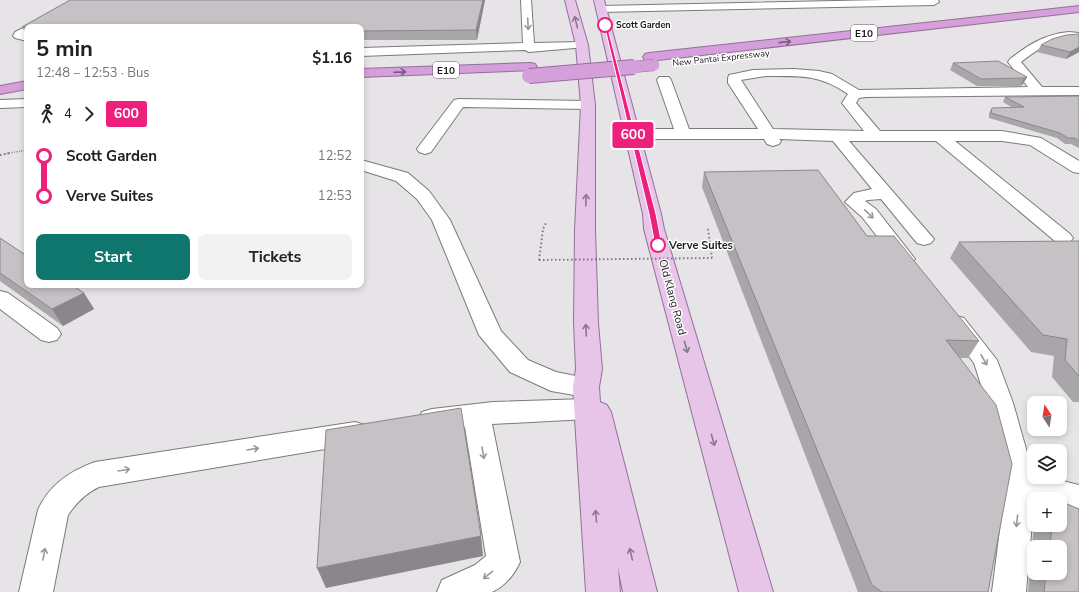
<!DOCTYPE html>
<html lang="en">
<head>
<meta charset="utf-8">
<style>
  :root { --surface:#fff; --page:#f2f2f2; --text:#202124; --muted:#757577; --accent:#0f766e }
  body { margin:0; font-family:"Nunito Sans",sans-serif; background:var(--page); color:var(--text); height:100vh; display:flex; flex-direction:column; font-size:15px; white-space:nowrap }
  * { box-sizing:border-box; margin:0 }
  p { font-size:13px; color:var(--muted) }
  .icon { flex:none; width:22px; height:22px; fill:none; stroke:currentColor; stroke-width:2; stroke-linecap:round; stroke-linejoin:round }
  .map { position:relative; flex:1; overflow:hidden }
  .details { position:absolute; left:24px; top:24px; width:340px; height:264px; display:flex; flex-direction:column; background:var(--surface); border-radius:8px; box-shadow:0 2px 6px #0003 }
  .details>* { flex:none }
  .badge { padding:0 8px; border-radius:3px; font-size:14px; line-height:26px }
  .needle { width:26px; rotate:348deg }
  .fabs { position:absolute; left:1027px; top:396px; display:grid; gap:8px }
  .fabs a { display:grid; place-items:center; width:40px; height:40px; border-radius:8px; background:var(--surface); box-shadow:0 2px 6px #0003; font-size:20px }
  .map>.badge { position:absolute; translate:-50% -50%; box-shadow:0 0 0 2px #fff }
  .legs { display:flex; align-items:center; gap:6px; height:44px; padding:0 12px; font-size:13px }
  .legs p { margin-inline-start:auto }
  .head { display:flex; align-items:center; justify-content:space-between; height:68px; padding:0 12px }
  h1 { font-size:22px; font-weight:700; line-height:30px }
  .action { display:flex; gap:8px; margin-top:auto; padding:8px 12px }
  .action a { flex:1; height:46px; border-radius:8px; background:var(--accent); color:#fff; font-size:16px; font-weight:700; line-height:46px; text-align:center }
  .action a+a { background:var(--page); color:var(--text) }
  ul { padding:0 12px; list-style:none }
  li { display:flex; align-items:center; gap:14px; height:40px; font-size:15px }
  li i { display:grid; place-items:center; width:6px; height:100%; margin:0 5px; background:currentColor }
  li i::after { content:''; width:10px; height:10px; margin:-5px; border:3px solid; border-radius:50%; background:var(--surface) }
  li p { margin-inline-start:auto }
  li:first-child i { background:linear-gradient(#0000 50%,currentColor 0) }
  li:last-child i { background:linear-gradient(currentColor 50%,#0000 0) }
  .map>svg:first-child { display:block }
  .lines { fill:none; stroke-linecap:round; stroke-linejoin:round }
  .minor-casing { stroke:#7c797c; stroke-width:2 }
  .major-casing { stroke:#947098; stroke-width:2 }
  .highway-casing { stroke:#947098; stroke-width:2 }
  .path-far1 { stroke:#7b787b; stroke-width:1.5; stroke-dasharray:1 1.5; stroke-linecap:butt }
  .path { stroke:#7b787b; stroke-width:2; stroke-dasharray:1.5 2.5; stroke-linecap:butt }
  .minor { fill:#fff; fill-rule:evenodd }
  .major { fill:#e6c5e9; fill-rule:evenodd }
  .highway { fill:#d59fdb; fill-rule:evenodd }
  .highway-bridge-far1-casing { stroke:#947098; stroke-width:12; stroke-linecap:butt }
  .highway-bridge-casing { stroke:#947098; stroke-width:16; stroke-linecap:butt }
  .path-bridge { stroke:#7b787b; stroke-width:2; stroke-dasharray:1.5 2.5; stroke-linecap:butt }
  .highway-bridge-far1 { stroke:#d59fdb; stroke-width:11 }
  .highway-bridge { stroke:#d59fdb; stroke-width:14 }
  .wall { fill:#a9a6a9; fill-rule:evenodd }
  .shaded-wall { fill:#8a878a }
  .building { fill:#c5c1c5; stroke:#8a878a }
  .oneway { stroke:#8b788d }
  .oneway2 { stroke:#999899 }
  .oneway3 { stroke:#785c7c }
  .line-1 { fill:#ed207b; stroke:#fff }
  .stop-1-dot { fill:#fff; stroke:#ed207b; stroke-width:2 }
  .labels { text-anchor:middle; stroke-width:3; stroke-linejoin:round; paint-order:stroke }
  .far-stop-label { font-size:9px; font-weight:bold; fill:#1c1a1c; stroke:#fff; text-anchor:start }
  .far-street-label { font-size:9px; fill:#1c1a1c; stroke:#fff }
  .shield { fill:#fff; stroke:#605f60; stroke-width:1 }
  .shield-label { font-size:10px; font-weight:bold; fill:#1c1a1c }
  .stop-label { font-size:11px; font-weight:bold; fill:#1c1a1c; stroke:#fff; text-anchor:start }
  .street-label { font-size:11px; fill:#1c1a1c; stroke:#fff }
</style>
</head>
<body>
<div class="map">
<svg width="1079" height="592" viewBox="0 0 1079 592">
  <rect width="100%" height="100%" fill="#e7e4e8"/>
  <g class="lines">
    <defs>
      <g id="minor">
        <polygon points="521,0 531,0 534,43 582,42 586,43 588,45 586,47 529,52 525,50 361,56 361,48 523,43"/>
        <polygon points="884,0 938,0 939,2 934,5 601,12 596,9 601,6"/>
        <polygon points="27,26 31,27 27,27 27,41 15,38 13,36 15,32"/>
        <path d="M1069,32L1079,33V39C1054,38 1040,47 1021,62L1042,87H1079V95L866,97L859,98L856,103L880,131H1002L1041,138L1079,161V173L1073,172L1030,145L1002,141H955L1070,234L1073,238L1070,242L1063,244L1056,242L936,141H849L934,239L931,243L924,245L917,243L881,199L868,200L865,201L876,209L915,259L912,263L905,265L898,263L862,217L845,202L854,193L872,189L833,141L779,139L781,141L779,144L773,146L767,144L764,139H632L627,137L624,134L627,131L632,129H674L657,80L659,77H669L671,80L689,129H758L728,83V78L729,75L753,70L794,69L819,71L832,74L859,90L1028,87L1008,62L1010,59C1028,45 1045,34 1069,32ZM766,76C800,76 819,74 848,94L842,103L864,131L773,129L741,80Z"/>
        <polygon points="27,99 27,107 0,108 0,100"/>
        <polygon points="459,99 588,101 593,102 595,105 593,108 588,109 463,107 431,152 425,154 419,152 417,149 419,146 454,100"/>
        <polygon points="361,160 408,173 429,191 450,220 501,331 528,360 556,372 595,380 599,387 595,394 586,397 551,391 510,372 479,335 432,220 417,199 396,181 361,170"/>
        <polygon points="0,291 8,293 57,328 61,334 57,340 49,342 41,340 0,309"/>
        <polygon points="956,316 964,318 997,360 1013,403 1034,477 1047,477 1079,485 1079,513 1060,507 1060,499 1034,499 1026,592 992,592 1006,483 987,403 974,363 944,324 948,318"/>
        <path d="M587,399L596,402L600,409L596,416L587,419L492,424L520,562C514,575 505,586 492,592H437L442,580L475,565L486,556L465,427L432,431L422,428L418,420L422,412L432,409L493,402Z"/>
        <path d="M355,422L365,425L369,433L365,441L355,444L99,487C86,493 76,503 68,515L53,592H19L38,510C49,485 70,471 95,462Z"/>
      </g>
      <g id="major">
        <polygon points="565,0 575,0 588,45 595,105 595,230 598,323 602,369 599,387 600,402 607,405 611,412 657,592 623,592 618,567 620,592 586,592 573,387 576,369 574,323 575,230 581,105 576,45"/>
        <polygon points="594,0 604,0 661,214 664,229 773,592 739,592 644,229 643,214"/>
      </g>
      <g id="highway">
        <polygon points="1079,6 1079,12 649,61 645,60 643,57 645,54 649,53"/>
        <polygon points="531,63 535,64 537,67 535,70 361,77 361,69"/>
        <polygon points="27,81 27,89 0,94 0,86"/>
      </g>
    </defs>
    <!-- minor casing -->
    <use href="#minor" class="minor-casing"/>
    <!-- major casing -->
    <use href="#major" class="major-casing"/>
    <!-- highway casing -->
    <use href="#highway" class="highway-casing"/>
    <!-- path-far1 -->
    <polyline class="path-far1" points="4,154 27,150"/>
    <!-- path -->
    <g class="path">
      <polyline points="0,155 10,153"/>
      <polyline points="708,229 712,258"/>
      <polyline points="539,260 543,229 546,223"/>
    </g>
    <!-- minor -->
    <use href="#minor" class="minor"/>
    <!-- major -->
    <use href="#major" class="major"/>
    <!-- highway -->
    <use href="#highway" class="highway"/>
    <defs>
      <polyline id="highway-bridge-far1" points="623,68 654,65"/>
      <polyline id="highway-bridge" points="529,76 634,67"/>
    </defs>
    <!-- highway-bridge-far1 casing -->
    <use href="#highway-bridge-far1" class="highway-bridge-far1-casing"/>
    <!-- highway-bridge casing -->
    <use href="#highway-bridge" class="highway-bridge-casing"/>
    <!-- path-bridge -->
    <polyline class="path-bridge" points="539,260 712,258"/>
    <!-- highway-bridge-far1 -->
    <use href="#highway-bridge-far1" class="highway-bridge-far1"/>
    <!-- highway-bridge -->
    <use href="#highway-bridge" class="highway-bridge"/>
  </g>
  <!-- wall -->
  <g class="wall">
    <polygon points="70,0 485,0 477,40 361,40 361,27 27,27 27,36 22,27"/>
    <polygon points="1041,45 1079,52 1066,59 1037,52"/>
    <polygon points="953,63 1027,77 1023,84 1020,86 977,86 950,70"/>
    <polygon points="1079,96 1079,148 1071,144 1065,144 1057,138 989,118 989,113 992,108 1013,108 1003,102 1005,97"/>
    <polygon points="704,172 979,341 968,358 960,358 988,592 858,592 702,187"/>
    <polygon points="0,238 84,293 94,309 63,326 0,281"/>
    <polygon points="1079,241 1079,402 1073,402 1052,377 1054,356 1031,352 950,258 959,242"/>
    <path d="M1034,524V525H1060L1079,592H1027L1028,591ZM1034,547H1060V573H1034Z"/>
  </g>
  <!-- shaded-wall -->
  <g class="shaded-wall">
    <polygon points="483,0 485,0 477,40 476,30"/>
    <polygon points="1079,47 1079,52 1066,59 1070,52"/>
    <polygon points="1027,77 1023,84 1020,86 1024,78"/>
    <polygon points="84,293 94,309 63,326 52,309"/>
    <polygon points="481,536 483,556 326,588 317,568"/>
  </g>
  <!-- building -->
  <g class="building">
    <polygon points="70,0 483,0 476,30 361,31 361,27 22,27"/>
    <polygon points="1079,34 1079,47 1070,52 1041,45 1052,39 1066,35"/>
    <polygon points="998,61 1027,77 1024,78 981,79 953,63"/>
    <polygon points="1079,96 1079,141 1075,138 1068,138 1060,133 991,113 992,108 1024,107 1005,97"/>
    <polygon points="818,170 867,236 894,236 979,341 946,340 996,405 1012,464 988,592 882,592 872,585 704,172"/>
    <polygon points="0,238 27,256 27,285 72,285 84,293 52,309 0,273"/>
    <polygon points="1079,241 1079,376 1065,360 1067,339 1043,335 959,242"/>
    <polygon points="461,408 481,536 317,568 326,430"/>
    <polygon points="1060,501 1079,509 1079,592 1044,592 1046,574 1048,573 1060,573 1060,547 1050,547 1052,525 1060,525"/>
  </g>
  <!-- one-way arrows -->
  <defs><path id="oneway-shaft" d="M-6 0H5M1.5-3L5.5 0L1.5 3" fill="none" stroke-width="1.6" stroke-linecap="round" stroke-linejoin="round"/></defs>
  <g class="oneway">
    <use href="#oneway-shaft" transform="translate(576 22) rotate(-104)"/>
    <use href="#oneway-shaft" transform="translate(586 200) rotate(-88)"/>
    <use href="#oneway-shaft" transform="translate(586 330) rotate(-93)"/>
    <use href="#oneway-shaft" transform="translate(686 347) rotate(74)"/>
    <use href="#oneway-shaft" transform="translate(713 440) rotate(74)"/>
    <use href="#oneway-shaft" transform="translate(596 516) rotate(-95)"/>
    <use href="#oneway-shaft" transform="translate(631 554) rotate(-103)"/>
  </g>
  <g class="oneway2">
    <use href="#oneway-shaft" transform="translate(528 24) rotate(87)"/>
    <use href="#oneway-shaft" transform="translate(869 214) rotate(44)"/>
    <use href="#oneway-shaft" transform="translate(984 360) rotate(61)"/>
    <use href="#oneway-shaft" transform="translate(253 449) rotate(-9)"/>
    <use href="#oneway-shaft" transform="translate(483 453) rotate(80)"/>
    <use href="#oneway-shaft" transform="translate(124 470) rotate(-9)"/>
    <use href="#oneway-shaft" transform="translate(1017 521) rotate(96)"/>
    <use href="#oneway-shaft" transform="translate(44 554) rotate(-79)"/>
    <use href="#oneway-shaft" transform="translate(488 575) rotate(141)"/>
  </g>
  <g class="oneway3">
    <use href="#oneway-shaft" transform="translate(785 42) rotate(-6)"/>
    <use href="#oneway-shaft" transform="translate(400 72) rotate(-2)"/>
  </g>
  <!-- line-1 -->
  <polygon class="line-1" points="604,24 607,25 656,214 662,245 661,246 658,247 655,245 649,214"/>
  <!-- markers -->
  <g class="stop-1-dot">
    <circle cx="605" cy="25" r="7"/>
    <circle cx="658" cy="245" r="7"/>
  </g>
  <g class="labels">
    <!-- far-stop labels -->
    <g class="far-stop-label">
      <text x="616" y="28">Scott Garden</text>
    </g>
    <!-- far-street labels -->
    <g class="far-street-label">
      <text transform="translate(721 58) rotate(-6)" y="3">New Pantai Expressway</text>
    </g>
    <!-- shield labels -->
    <g class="shield">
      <rect x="851" y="25" width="26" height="16" rx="3"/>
      <rect x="433" y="62" width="26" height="16" rx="3"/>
    </g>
    <g class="shield-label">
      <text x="864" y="37">E10</text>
      <text x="446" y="74">E10</text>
    </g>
    <!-- stop labels -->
    <g class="stop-label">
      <text x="669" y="249">Verve Suites</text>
    </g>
    <!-- street labels -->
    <g class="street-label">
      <text transform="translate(673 297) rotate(75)" y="4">Old Klang Road</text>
    </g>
  </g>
</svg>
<div class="fabs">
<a><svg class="needle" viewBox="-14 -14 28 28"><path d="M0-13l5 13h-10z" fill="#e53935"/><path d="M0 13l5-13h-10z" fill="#757577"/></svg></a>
<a><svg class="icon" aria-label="layers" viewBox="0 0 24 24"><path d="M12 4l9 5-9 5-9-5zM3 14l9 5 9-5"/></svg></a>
<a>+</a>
<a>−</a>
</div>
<b class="badge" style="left:633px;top:135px;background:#ed207b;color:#fff">600</b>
<section class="details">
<div class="head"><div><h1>5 min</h1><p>12:48 – 12:53 · Bus</p></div><b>$1.16</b></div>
<div class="legs"><svg class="icon" aria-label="walk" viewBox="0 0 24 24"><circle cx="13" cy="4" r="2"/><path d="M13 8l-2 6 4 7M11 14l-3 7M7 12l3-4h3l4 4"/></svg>4<svg class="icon" aria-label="forward" viewBox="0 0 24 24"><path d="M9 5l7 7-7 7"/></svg><b class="badge" style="background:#ed207b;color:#fff">600</b></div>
<ul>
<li><i style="color:#ed207b"></i><b>Scott Garden</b><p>12:52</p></li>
<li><i style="color:#ed207b"></i><b>Verve Suites</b><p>12:53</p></li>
</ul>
<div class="action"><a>Start</a><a>Tickets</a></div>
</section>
</div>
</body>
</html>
